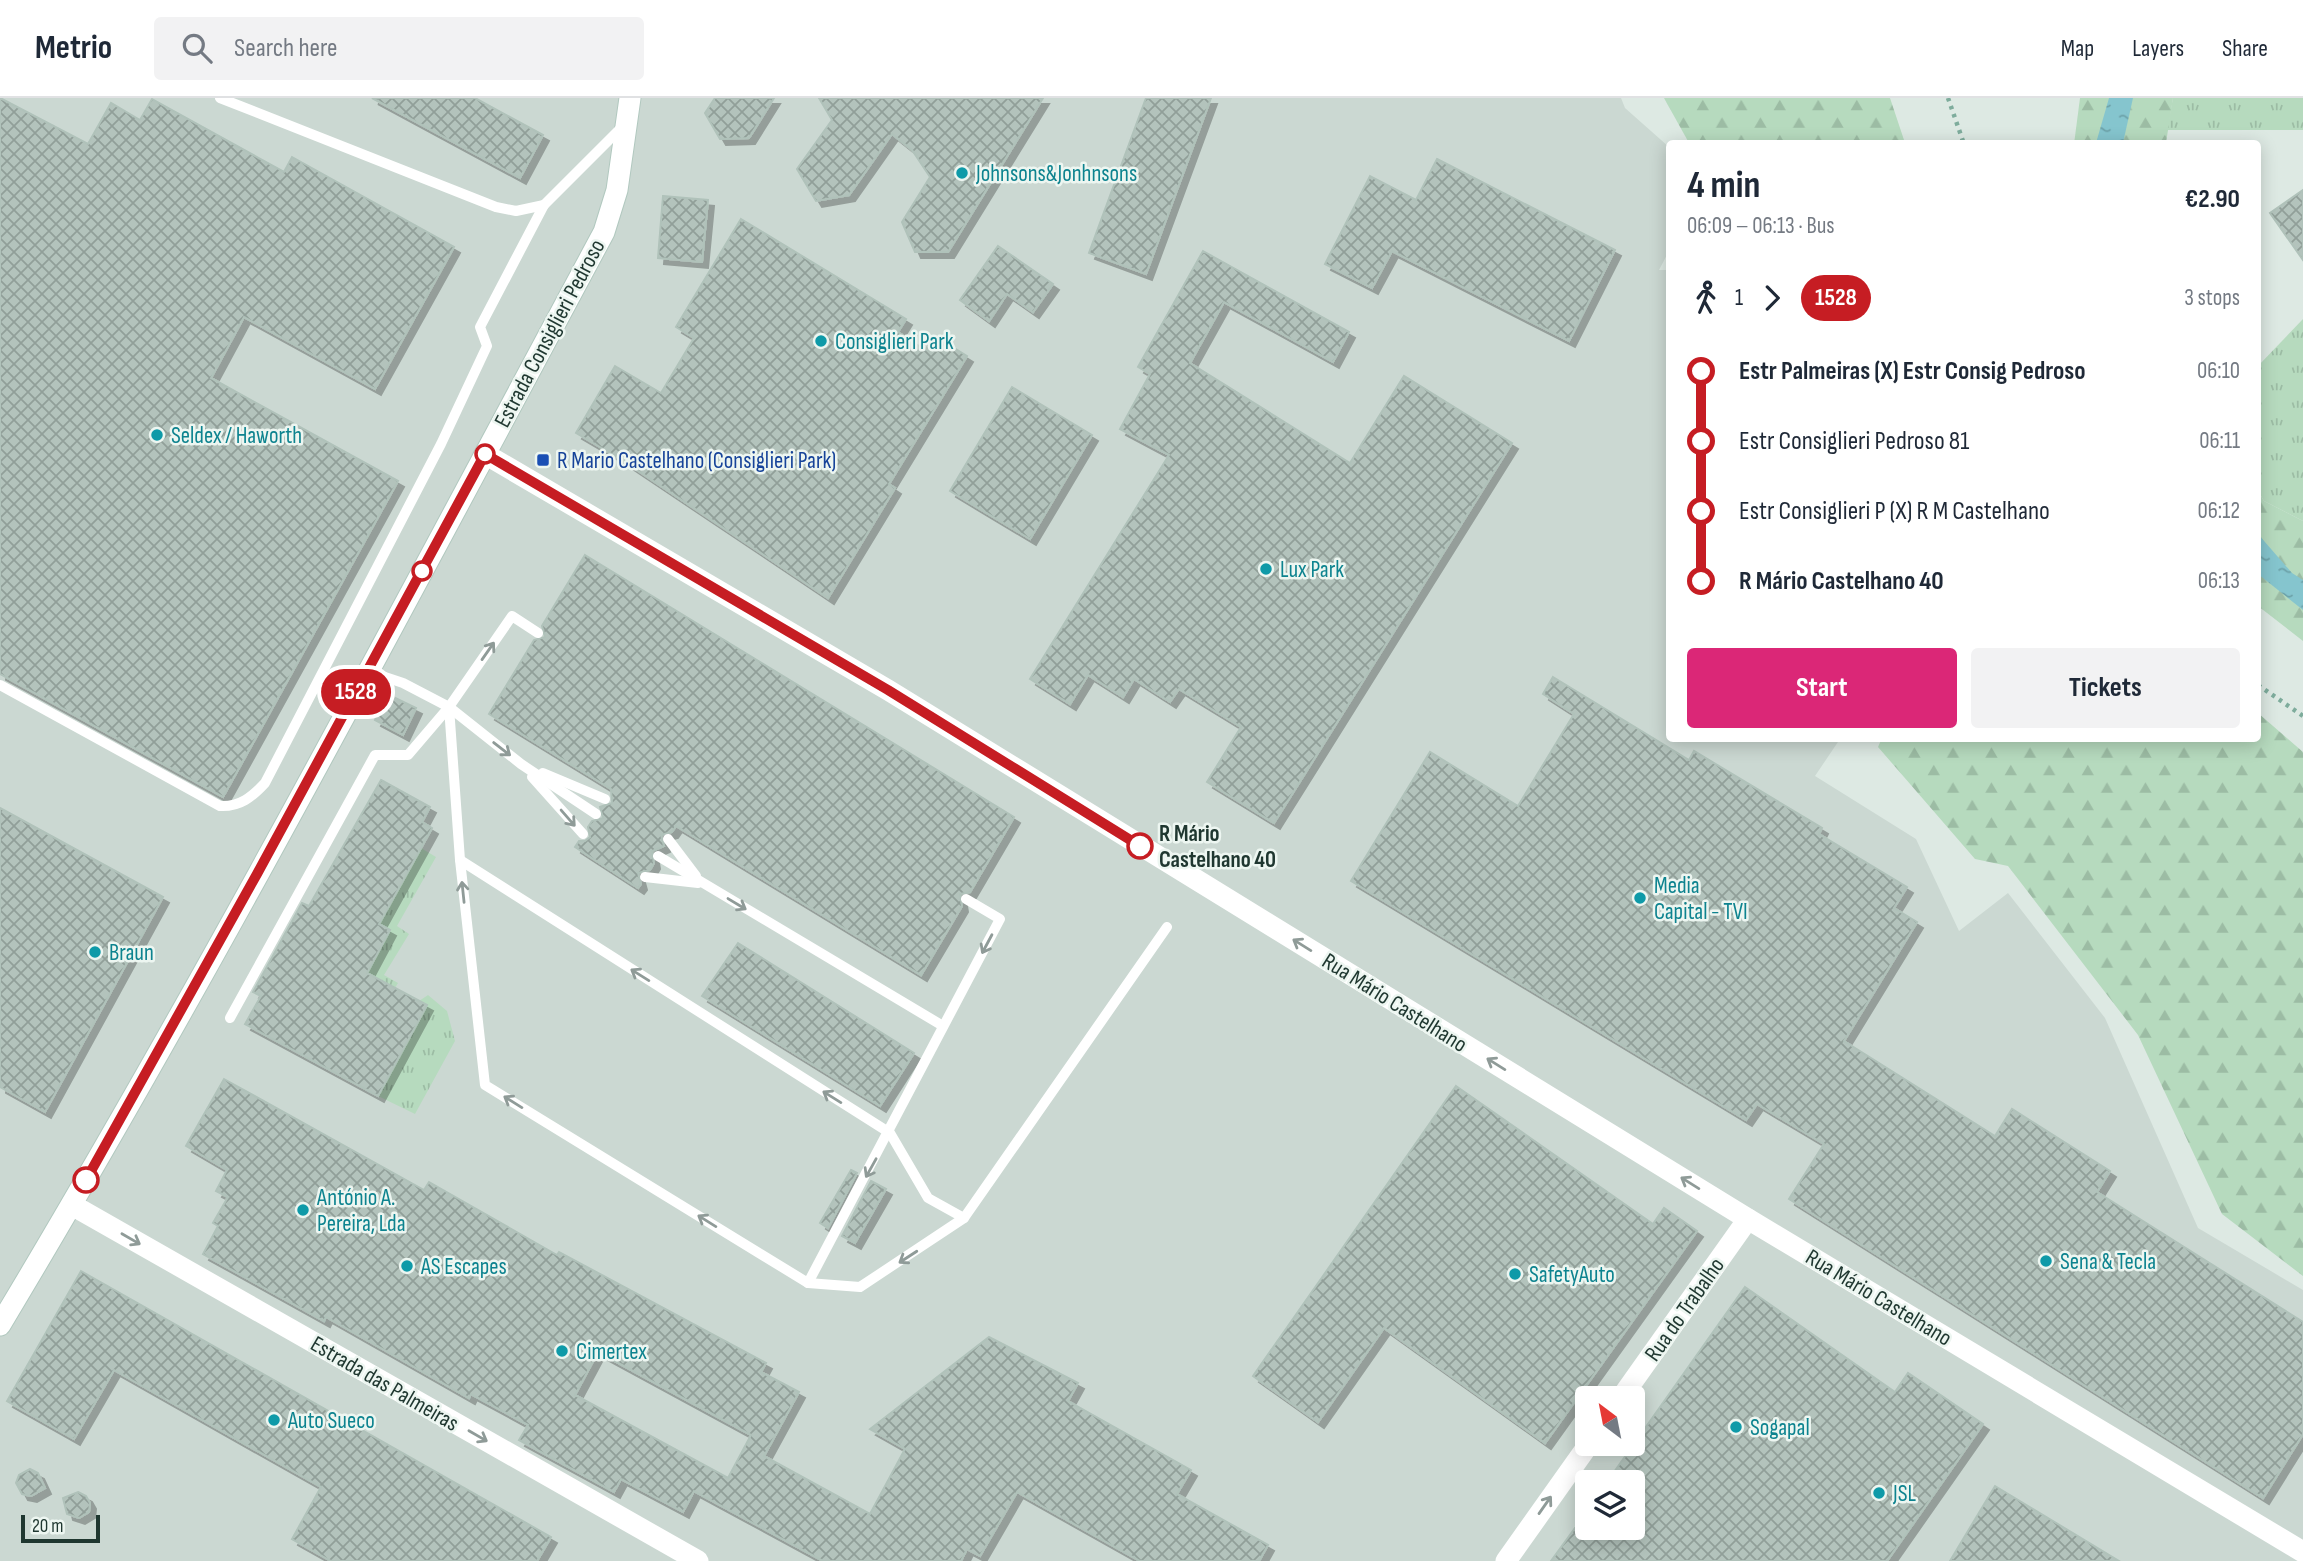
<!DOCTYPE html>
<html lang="en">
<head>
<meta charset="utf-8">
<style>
  :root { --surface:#fff; --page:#f2f2f3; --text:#1f2937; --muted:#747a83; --line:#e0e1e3; --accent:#db2777 }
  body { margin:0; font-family:"Sofia Sans Condensed",sans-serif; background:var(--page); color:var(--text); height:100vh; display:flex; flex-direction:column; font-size:26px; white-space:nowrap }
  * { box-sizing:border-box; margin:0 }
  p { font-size:23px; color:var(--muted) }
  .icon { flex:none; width:38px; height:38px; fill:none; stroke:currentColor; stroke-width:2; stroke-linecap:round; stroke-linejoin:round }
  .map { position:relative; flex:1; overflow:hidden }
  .side { position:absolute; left:1666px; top:42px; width:595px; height:602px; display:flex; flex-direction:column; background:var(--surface); border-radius:7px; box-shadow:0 4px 18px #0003 }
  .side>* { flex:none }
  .badge { padding:0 14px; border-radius:23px; font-size:24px; line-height:46px }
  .needle { width:46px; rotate:328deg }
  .buttons { position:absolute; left:1575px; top:1288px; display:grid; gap:14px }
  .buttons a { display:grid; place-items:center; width:70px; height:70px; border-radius:7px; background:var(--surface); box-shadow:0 4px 18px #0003; font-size:35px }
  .scale { position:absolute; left:21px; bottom:18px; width:79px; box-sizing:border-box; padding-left:7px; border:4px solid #1f3730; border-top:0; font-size:19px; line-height:24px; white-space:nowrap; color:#1f3730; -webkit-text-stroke:5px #edf6f1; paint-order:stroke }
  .map>.badge { position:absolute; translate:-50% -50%; box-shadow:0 0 0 4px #fff }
  .legs { display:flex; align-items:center; gap:10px; height:77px; padding:0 21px; font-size:23px }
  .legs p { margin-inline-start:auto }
  .head { display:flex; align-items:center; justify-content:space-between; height:119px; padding:0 21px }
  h1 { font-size:38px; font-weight:700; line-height:52px }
  .cta { display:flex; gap:14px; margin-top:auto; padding:14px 21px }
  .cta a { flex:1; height:80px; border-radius:7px; background:var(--accent); color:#fff; font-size:28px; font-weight:700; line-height:80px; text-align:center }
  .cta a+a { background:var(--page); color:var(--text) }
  ul { padding:0 21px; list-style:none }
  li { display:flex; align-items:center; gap:24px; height:70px; font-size:26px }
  li i { display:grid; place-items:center; width:10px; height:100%; margin:0 9px; background:currentColor }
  li i::after { content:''; width:18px; height:18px; margin:-9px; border:5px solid; border-radius:50%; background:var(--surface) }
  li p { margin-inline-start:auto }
  li:first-child i { background:linear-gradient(#0000 50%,currentColor 0) }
  li:last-child i { background:linear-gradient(currentColor 50%,#0000 0) }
  header { display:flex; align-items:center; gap:42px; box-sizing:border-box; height:98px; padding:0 35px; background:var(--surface); border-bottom:2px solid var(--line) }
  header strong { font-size:33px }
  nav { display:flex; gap:38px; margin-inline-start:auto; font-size:24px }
  .search { width:490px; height:63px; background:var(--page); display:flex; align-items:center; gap:18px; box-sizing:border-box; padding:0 24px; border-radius:7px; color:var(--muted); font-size:26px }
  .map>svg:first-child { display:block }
  .built { fill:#cbd8d2; fill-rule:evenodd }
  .grass { fill:url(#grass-tufts) }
  .forest { fill:url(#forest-firs) }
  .water { fill:url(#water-ripples) }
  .building { fill:url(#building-cross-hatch); stroke:#b0c2ba; stroke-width:2; fill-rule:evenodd; filter:url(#shadow) }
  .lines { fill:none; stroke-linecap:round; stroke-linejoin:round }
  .secondary-casing { stroke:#b1c8bf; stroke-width:23 }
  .path { stroke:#7eac9c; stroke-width:4.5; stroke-dasharray:3.5 5; stroke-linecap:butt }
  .lane { stroke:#fff; stroke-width:10 }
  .street { stroke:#fff; stroke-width:21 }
  .secondary { stroke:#fff; stroke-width:21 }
  .oneway { stroke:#8f9b98 }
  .line-1-casing { stroke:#fff; stroke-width:16 }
  .line-1 { stroke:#c61d23; stroke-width:10 }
  .culture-dot { fill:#0f9aa8; stroke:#edf6f1; stroke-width:2.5 }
  .stop-1-dot { fill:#fff; stroke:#c61d23; stroke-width:3.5 }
  .transit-dot { fill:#1a4fb4; stroke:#edf6f1; stroke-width:2.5 }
  .labels { text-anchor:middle; stroke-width:5; stroke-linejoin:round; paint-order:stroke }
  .culture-label { font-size:23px; fill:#0d838f; stroke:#edf6f1; text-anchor:start }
  .street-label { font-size:23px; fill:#1f3730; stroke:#edf6f1 }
  .transit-label { font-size:23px; fill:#164399; stroke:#edf6f1; text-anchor:start }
  .stop-label { font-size:23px; font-weight:bold; fill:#1f3730; stroke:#edf6f1; text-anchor:start }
</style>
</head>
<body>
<header>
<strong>Metrio</strong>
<div class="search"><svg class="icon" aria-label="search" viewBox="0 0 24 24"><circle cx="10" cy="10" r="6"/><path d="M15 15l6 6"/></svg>Search here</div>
<nav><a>Map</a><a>Layers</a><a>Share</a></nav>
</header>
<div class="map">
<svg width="2303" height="1463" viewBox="0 0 2303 1463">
  <defs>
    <pattern id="grass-tufts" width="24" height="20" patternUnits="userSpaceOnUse" patternTransform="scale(1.75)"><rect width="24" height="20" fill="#b6dabe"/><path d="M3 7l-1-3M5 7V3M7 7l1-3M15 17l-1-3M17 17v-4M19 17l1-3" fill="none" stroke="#9cbca4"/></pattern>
    <pattern id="forest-firs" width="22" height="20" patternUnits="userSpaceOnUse" patternTransform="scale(1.75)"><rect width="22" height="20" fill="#b6dabe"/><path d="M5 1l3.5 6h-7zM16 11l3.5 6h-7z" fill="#9cbca4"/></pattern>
    <pattern id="water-ripples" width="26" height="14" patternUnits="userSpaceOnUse" patternTransform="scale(1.75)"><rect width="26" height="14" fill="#85c5ce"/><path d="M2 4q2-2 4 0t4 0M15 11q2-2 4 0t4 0" fill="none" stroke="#6ca1a8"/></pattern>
    <pattern id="building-cross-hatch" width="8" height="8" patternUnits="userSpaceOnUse" patternTransform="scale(1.75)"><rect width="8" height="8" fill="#b3c3bc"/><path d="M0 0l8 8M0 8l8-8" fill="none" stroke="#919f99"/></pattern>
    <filter id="shadow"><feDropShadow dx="6" dy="6" stdDeviation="0" flood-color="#0004"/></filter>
  </defs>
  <rect width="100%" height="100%" fill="#dde9e3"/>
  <!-- built -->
  <path class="built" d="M0,0H1621L1625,10L1669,49V153L1659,172H1669L1670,640L1840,641L1815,678L1916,741L1959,833L2008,795L2105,920L2198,1130L2303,1192V1463H0ZM1587,1300H1633V1346H1587ZM1587,1384H1633V1430H1587Z"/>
  <!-- grass -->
  <g class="grass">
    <polygon points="2173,0 2303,0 2303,32 2167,32"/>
    <polygon points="2303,221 2303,423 2264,403 2258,393 2258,268"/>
    <polygon points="421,750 436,759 397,828 409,836 384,877 398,885 395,890 367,875 390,833 379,826"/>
    <polygon points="428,897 447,913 455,943 415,1016 378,998 427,908 419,903"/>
  </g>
  <!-- forest -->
  <g class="forest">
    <polygon points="1664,0 1890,0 1905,45 1689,45"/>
    <polygon points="2080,0 2173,0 2166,45 2074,46"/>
    <polygon points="2258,393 2264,403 2303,423 2303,543 2258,508"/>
    <polygon points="2258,615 2303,654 2303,1178 2222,1116 2138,937 2008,768 1975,761 1878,649 1882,640 2258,640"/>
  </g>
  <!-- water -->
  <g class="water">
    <polygon points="2109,0 2133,0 2123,45 2096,45"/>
    <polygon points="2258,436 2292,475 2303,482 2303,512 2258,476"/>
  </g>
  <!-- building -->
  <g class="building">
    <polygon points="0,0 88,46 111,5 140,22 152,1 284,74 292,59 454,149 375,291 244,219 211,280 398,383 223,699 0,576"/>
    <polygon points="372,0 475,0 543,37 520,80"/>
    <polygon points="715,0 774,0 749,40 720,41 705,15"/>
    <polygon points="819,0 1043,0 948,154 915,154 902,124 930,79 912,52 892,36 849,97 816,103 797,71 832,22"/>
    <polygon points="1146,0 1211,0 1146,176 1089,155"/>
    <polygon points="1437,61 1615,152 1569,243 1392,153 1372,190 1325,166 1370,78 1416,102"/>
    <polygon points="2303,92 2303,162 2270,115"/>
    <polygon points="663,98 708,102 702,164 658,160"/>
    <polygon points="741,121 906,221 898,234 925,252 935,238 967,258 889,386 895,390 828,500 622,362 576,335 615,268 661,295 694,240 676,229"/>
    <polygon points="998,148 1053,186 1033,214 1007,196 989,223 960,202"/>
    <polygon points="1203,153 1349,234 1333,264 1224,204 1190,265 1350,365 1404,278 1512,345 1274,725 1207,684 1241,629 1179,591 1170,604 1134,581 1123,599 1088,577 1070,606 1030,581 1169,357 1120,331 1150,276 1138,269"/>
    <polygon points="1012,289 1092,337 1030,441 950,393"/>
    <polygon points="585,457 1014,719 970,794 960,796 962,808 921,877 676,728 672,734 661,737 664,748 652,753 654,765 650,772 638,775 641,786 638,790 575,749 579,743 585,743 590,739 588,729 592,723 603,720 600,709 612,705 611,691 489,616 534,542 545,539 542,528"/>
    <polygon points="1553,579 1689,662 1694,653 1822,730 1819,736 1907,789 1894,810 1917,824 1844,943 1995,1038 2012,1011 2110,1073 2097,1094 2303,1224 2303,1336 2263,1400 1789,1101 1824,1046 1757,1006 1746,1022 1351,783 1430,654 1518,708 1574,616 1543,596"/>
    <polygon points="387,596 416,610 403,637 375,622"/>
    <polygon points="381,682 430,709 422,724 432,730 379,826 390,832 367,875 427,907 378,998 245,926 261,898 253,894 302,805 309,808"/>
    <polygon points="0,710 163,799 45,1014 0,989"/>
    <polygon points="738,845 914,955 880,1008 702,898"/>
    <path d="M224,981L424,1092L429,1084L557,1157L559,1154L766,1265L761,1274L799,1294L764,1358L870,1416L905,1351L870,1331L989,1239L1078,1285L1068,1303L1191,1372L1177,1396L1268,1447L1259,1463H1140L1017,1394L980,1458L967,1451L961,1463H823L694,1393L683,1414L621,1381L614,1394L519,1342L528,1327L471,1296L469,1300L326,1219L324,1223L203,1156L218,1128L213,1125L228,1099L216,1093L227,1072L186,1048ZM598,1254L751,1337L728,1380L575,1297Z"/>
    <polygon points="1456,988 1653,1126 1664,1110 1697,1133 1545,1345 1384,1230 1318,1324 1253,1278"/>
    <polygon points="851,1072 857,1075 828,1130 820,1125"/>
    <polygon points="871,1083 886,1091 855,1145 842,1138"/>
    <polygon points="81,1173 551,1439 537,1463 331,1463 292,1441 321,1389 114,1272 74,1341 7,1303"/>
    <polygon points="1745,1189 1895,1294 1908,1275 1983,1326 1887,1463 1551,1463 1575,1430 1633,1430 1633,1384 1607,1384"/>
    <polygon points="30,1371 38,1375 45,1390 31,1398 22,1396 16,1385 19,1377"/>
    <polygon points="1995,1388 2119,1463 1950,1463"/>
    <polygon points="78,1394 86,1398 90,1405 89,1414 79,1420 67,1416 63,1400"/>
  </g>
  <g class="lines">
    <defs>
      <path id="secondary" d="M0,1227C214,871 407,501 604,134L617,92L630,0"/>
    </defs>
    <!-- secondary casing -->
    <use href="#secondary" class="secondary-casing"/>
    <!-- path -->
    <g class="path">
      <polyline points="1948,0 1964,46"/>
      <polyline points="2258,587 2303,618"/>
    </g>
    <!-- lane -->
    <g class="lane">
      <polyline points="220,0 496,109 516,113 544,107"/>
      <polyline points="367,573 403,585 449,609 521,666 596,716"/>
      <path d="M0,587L220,708C240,709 252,699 265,685L441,346L487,248L480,229L544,107L623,28"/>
      <polyline points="449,609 460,762 485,987 808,1185 860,1189 964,1120 1167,829"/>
      <polyline points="543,675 605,701"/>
      <polyline points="532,679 583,736"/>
      <polyline points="668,741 696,778"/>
      <polyline points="658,758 943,928"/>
      <polyline points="460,762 890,1035 928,1100 964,1120"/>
      <polyline points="645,779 698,785"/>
      <polyline points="230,920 375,657 408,657 449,609 512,518 538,535"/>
      <polyline points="808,1185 1000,821 966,801"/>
    </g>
    <!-- street -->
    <g class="street">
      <polyline points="485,356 888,592 1748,1121 2303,1454"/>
      <polyline points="72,1107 698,1463"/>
      <polyline points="1621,1300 1748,1121"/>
      <polyline points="1506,1463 1589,1346"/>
    </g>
    <!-- secondary -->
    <use href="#secondary" class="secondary"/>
  </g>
  <!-- one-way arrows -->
  <defs><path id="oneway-shaft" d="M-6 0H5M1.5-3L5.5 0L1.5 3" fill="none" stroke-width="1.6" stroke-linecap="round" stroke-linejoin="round" transform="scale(1.75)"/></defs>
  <g class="oneway">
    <use href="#oneway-shaft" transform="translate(488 553) rotate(-55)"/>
    <use href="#oneway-shaft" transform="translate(502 651) rotate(38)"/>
    <use href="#oneway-shaft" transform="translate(568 720) rotate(49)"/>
    <use href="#oneway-shaft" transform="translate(463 794) rotate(-96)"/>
    <use href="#oneway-shaft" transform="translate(737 806) rotate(31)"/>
    <use href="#oneway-shaft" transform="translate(987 846) rotate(118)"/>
    <use href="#oneway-shaft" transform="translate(1302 847) rotate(-148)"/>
    <use href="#oneway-shaft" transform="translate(640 877) rotate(-148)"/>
    <use href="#oneway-shaft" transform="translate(1496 966) rotate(-148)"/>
    <use href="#oneway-shaft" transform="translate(832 999) rotate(-148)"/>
    <use href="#oneway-shaft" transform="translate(513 1004) rotate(-148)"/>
    <use href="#oneway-shaft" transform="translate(871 1070) rotate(119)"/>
    <use href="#oneway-shaft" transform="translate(1690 1085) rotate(-148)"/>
    <use href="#oneway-shaft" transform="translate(707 1123) rotate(-148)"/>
    <use href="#oneway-shaft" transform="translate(131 1141) rotate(30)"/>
    <use href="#oneway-shaft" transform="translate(908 1159) rotate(147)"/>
    <use href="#oneway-shaft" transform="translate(478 1338) rotate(30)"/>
    <use href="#oneway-shaft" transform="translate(1545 1407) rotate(-55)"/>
  </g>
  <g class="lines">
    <defs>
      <polyline id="line-1" points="86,1082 257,776 485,356 888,592 1140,748"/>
    </defs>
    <!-- line-1 casing -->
    <use href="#line-1" class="line-1-casing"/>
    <!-- line-1 -->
    <use href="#line-1" class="line-1"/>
  </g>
  <!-- markers -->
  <g class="culture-dot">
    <circle cx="962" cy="75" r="7"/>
    <circle cx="821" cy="243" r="7"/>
    <circle cx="157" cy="337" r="7"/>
    <circle cx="1266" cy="471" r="7"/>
    <circle cx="1640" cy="800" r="7"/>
    <circle cx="95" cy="854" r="7"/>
    <circle cx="303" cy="1112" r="7"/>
    <circle cx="2046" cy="1163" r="7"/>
    <circle cx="407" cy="1168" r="7"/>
    <circle cx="1515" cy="1176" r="7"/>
    <circle cx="562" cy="1253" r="7"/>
    <circle cx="274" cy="1322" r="7"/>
    <circle cx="1736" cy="1329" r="7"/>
    <circle cx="1879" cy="1395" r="7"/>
  </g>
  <g class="stop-1-dot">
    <circle cx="485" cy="356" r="9"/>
    <circle cx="422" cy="473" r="9"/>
    <circle cx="1140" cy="748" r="12"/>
    <circle cx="86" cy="1082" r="12"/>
  </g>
  <rect class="transit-dot" x="536" y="355" width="14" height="14" rx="3.5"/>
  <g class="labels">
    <!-- culture labels -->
    <g class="culture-label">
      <text x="976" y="83">Johnsons&amp;Jonhnsons</text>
      <text x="835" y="251">Consiglieri Park</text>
      <text x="171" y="345">Seldex / Haworth</text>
      <text x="1280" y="479">Lux Park</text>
      <text x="1654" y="795">Media<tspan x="1654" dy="26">Capital - TVI</tspan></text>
      <text x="109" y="862">Braun</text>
      <text x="317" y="1107">António A.<tspan x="317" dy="26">Pereira, Lda</tspan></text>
      <text x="2060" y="1171">Sena &amp; Tecla</text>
      <text x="421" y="1176">AS Escapes</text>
      <text x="1529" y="1184">SafetyAuto</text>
      <text x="576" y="1261">Cimertex</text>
      <text x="288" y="1330">Auto Sueco</text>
      <text x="1750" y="1337">Sogapal</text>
      <text x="1893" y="1403">JSL</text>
    </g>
    <!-- street labels -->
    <g class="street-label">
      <text transform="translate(549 235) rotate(-62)" y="8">Estrada Consiglieri Pedroso</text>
      <text transform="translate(1395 904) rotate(32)" y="8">Rua Mário Castelhano</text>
      <text transform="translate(1879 1199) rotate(31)" y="8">Rua Mário Castelhano</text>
      <text transform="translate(1684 1211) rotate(-55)" y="8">Rua do Trabalho</text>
      <text transform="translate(385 1285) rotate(30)" y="8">Estrada das Palmeiras</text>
    </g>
    <!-- transit labels -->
    <g class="transit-label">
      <text x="557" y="370">R Mario Castelhano (Consiglieri Park)</text>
    </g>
    <!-- stop labels -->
    <g class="stop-label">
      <text x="1159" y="743">R Mário<tspan x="1159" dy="26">Castelhano 40</tspan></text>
    </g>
  </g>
</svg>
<div class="buttons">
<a><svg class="needle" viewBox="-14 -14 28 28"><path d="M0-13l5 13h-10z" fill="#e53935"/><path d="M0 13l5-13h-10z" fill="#747a83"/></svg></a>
<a><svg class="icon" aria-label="layers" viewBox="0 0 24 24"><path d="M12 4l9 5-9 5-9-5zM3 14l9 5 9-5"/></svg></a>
</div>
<div class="scale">20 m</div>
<b class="badge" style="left:356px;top:594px;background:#c61d23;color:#fff">1528</b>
<section class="side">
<div class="head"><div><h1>4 min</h1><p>06:09 – 06:13 · Bus</p></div><b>€2.90</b></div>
<div class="legs"><svg class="icon" aria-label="walk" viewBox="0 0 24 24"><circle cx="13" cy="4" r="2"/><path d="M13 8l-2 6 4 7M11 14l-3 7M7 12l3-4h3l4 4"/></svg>1<svg class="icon" aria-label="forward" viewBox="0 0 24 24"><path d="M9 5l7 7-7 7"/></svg><b class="badge" style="background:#c61d23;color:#fff">1528</b><p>3 stops</p></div>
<ul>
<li><i style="color:#c61d23"></i><b>Estr Palmeiras (X) Estr Consig Pedroso</b><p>06:10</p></li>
<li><i style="color:#c61d23"></i><span>Estr Consiglieri Pedroso 81</span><p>06:11</p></li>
<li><i style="color:#c61d23"></i><span>Estr Consiglieri P (X) R M Castelhano</span><p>06:12</p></li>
<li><i style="color:#c61d23"></i><b>R Mário Castelhano 40</b><p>06:13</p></li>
</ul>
<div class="cta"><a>Start</a><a>Tickets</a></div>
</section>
</div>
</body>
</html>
